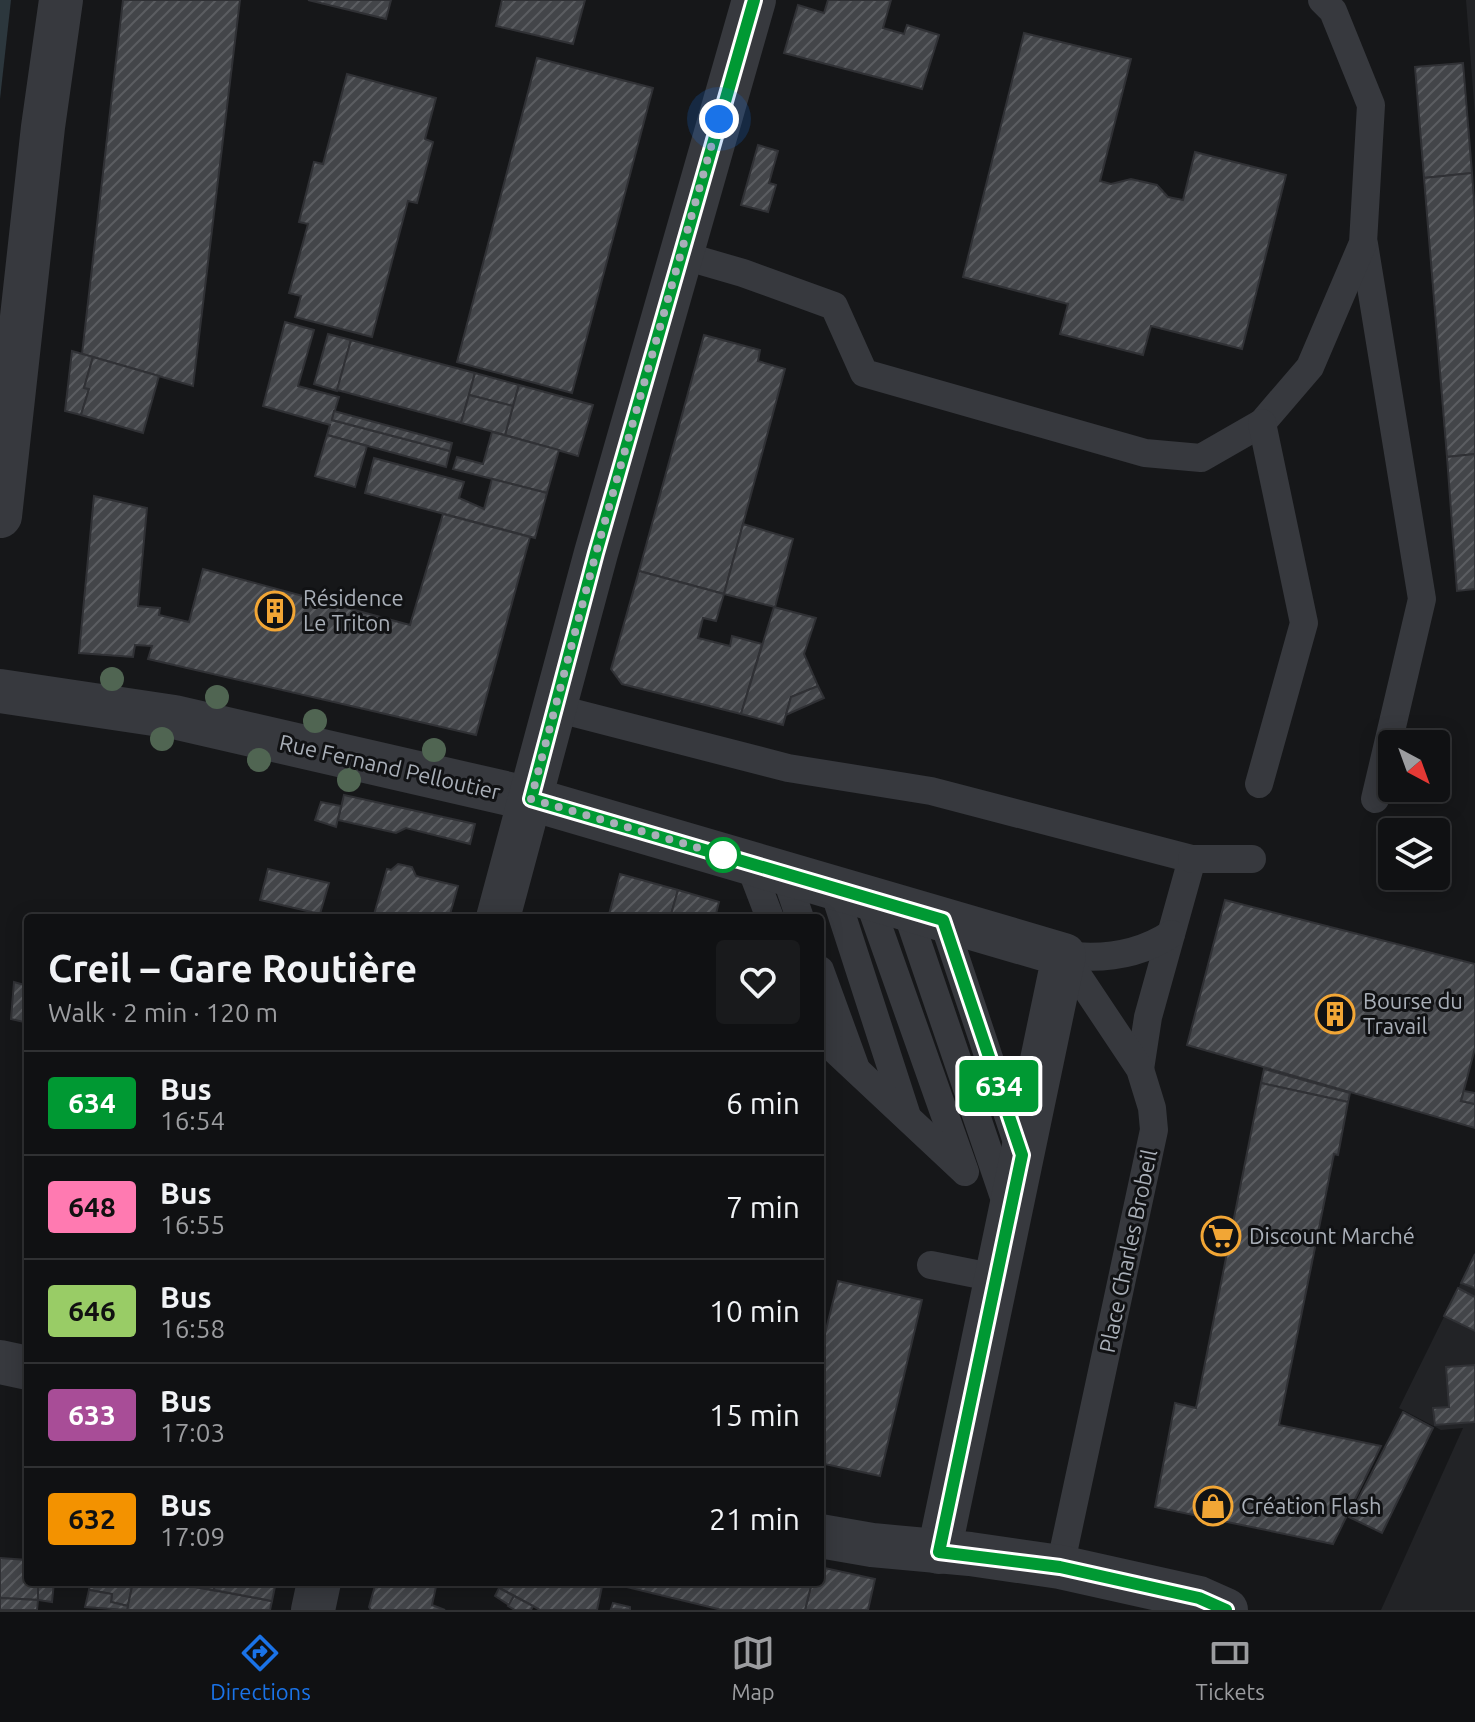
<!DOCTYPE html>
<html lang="en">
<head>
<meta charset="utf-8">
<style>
  :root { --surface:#101113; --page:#191a1c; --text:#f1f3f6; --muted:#9c9da0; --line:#303133; --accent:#1a73e8 }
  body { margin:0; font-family:Ubuntu,sans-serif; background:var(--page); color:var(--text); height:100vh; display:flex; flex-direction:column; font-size:30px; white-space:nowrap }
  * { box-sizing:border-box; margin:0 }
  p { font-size:26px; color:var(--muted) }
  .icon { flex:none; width:44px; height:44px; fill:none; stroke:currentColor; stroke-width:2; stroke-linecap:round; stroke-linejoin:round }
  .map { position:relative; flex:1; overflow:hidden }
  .drawer { position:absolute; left:24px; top:914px; width:800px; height:672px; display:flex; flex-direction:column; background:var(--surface); border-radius:8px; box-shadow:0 4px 20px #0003,0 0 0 2px var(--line) }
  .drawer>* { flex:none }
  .badge { padding:0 16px; border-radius:6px; font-size:28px; line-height:52px }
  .needle { width:52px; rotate:139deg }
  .fabs { position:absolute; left:1378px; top:730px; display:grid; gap:16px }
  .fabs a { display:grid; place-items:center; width:72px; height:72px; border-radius:8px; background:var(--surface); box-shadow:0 4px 20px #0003,0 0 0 2px var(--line); font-size:40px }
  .you { position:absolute; width:40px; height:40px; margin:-20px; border:6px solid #fff; border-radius:50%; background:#1a73e8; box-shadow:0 0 0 12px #1a73e833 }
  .map>.badge { position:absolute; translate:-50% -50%; box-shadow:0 0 0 4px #fff }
  .round { display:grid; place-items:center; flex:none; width:84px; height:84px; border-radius:8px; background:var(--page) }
  .summary { display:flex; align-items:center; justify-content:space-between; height:136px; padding:0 24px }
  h1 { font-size:38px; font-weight:600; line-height:60px }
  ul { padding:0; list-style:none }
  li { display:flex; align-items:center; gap:24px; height:104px; padding:0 24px; border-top:2px solid var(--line) }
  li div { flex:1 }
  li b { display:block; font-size:30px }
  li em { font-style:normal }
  li .badge { min-width:88px; font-weight:700; text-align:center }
  .dock { display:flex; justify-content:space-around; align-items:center; height:112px; border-top:2px solid var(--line); background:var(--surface); font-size:22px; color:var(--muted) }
  .dock a { display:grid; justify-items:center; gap:4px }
  .dock .on { color:var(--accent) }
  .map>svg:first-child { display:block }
  .built { fill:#222326 }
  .water { fill:#2c373d }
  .building { fill:url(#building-hatch); stroke:#303135; stroke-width:2 }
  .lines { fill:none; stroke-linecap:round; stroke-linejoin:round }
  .service { stroke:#37393e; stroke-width:28 }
  .minor { stroke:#37393e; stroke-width:44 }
  .tertiary { stroke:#37393e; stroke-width:44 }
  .tree { fill:#506552 }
  .line-casing { stroke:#fff; stroke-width:18 }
  .line { stroke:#093; stroke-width:12 }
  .walk { stroke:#a9afb8; stroke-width:8; stroke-dasharray:0 14.4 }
  .stop-dot { fill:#fff; stroke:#093; stroke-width:4 }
  .labels { text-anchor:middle; stroke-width:6; stroke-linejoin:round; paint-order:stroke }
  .poi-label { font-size:22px; fill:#a9afb8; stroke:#111214; text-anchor:start }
  .street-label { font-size:22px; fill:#a9afb8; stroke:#111214 }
</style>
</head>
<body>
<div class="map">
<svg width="1475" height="1610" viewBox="0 0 1475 1610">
  <defs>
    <pattern id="building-hatch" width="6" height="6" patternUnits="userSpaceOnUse" patternTransform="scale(2)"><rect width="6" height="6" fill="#434549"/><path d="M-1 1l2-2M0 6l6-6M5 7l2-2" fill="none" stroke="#5b5d61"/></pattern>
  </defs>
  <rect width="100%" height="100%" fill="#161719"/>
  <!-- built -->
  <g class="built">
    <polygon points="1466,0 1475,0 1475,116"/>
    <polygon points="1475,1254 1475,1610 1381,1610 1463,1428 1441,1430 1399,1408"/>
  </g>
  <!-- water -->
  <polygon class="water" points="0,0 11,0 0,99"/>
  <!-- building -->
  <g class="building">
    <polygon points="123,0 240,0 193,386 82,354"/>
    <polygon points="308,0 391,0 386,19"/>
    <polygon points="502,0 585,0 573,44 496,26"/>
    <polygon points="828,0 891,0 883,28 904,34 907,25 939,35 922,89 784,53 798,5 824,13"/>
    <polygon points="1024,33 1131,59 1100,181 1111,184 1131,179 1157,185 1168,197 1183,200 1195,152 1286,175 1242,349 1151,326 1143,355 1060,334 1068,304 963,277"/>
    <polygon points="537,58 653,88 572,393 457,362"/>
    <polygon points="1463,63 1472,173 1424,178 1415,67"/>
    <polygon points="347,74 436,98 425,139 433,142 417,203 408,201 372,337 295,317 301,296 289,293 308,224 299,222 314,162 323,164"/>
    <polygon points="758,145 778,151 769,183 776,185 768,212 741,205"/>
    <polygon points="1472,173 1475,215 1475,454 1447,457 1424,178"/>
    <polygon points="285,322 314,330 298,386 339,397 332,420 450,451 446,467 327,435 330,425 263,406"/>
    <polygon points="328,334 351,340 337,391 314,384"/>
    <polygon points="704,335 760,350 758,361 785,369 724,594 639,571"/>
    <polygon points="351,340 475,373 461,423 337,390"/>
    <polygon points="72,351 93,357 84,388 89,389 81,415 65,411"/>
    <polygon points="93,357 159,376 143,433 81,415 89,389 84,388"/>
    <polygon points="475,373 519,385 513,406 469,395"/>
    <polygon points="519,385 593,405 578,456 505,435"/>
    <polygon points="469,395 513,406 505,435 461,423"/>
    <polygon points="334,411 452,443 450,451 332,420"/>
    <polygon points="492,432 559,450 547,493 453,469 457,457 483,464"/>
    <polygon points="327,435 367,446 355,487 315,476"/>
    <polygon points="1475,454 1475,589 1457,591 1447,457"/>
    <polygon points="374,458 464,482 459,498 484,509 492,479 547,493 535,538 365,493"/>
    <polygon points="94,496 147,508 138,606 160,608 159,615 189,622 203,569 410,625 443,514 530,537 476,735 148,659 152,646 135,645 133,657 79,653"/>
    <polygon points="743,524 793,539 775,607 724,594"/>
    <polygon points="639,571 724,594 716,621 703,618 698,638 730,646 732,636 762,644 741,714 622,684 611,669"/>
    <polygon points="774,607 816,618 804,654 818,686 791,697 783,725 741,714"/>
    <polygon points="818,686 824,698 786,715 791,697"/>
    <polygon points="344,795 475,824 470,844 406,828 396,833 338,820"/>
    <polygon points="321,802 341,806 336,827 315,820"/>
    <polygon points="398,864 412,867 416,876 458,886 449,918 373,918 387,869 391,870"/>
    <polygon points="268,869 329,883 320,914 260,900"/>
    <polygon points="620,874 678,890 670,918 608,918"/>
    <polygon points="678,890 719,902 715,918 670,918"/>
    <polygon points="1225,900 1475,964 1475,1048 1461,1101 1475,1104 1475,1128 1187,1045"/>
    <polygon points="14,982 28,986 28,1023 11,1019"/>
    <polygon points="1264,1069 1350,1093 1348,1102 1261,1083"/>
    <polygon points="1261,1083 1348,1102 1338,1155 1334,1154 1279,1425 1381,1446 1333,1544 1155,1507 1175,1403 1196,1408"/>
    <polygon points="1464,1091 1475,1093 1475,1104 1461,1101"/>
    <polygon points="1475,1254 1475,1288 1461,1283"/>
    <polygon points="838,1281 922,1300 880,1476 820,1463 820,1354"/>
    <polygon points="1458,1288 1475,1297 1475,1331 1444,1316"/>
    <polygon points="1475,1365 1475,1422 1435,1425 1433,1408 1449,1407 1446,1367"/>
    <polygon points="1403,1412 1433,1428 1382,1533 1349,1517"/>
    <polygon points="0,1558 28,1560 28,1582 38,1582 38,1600 0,1598"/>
    <polygon points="820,1567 875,1579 868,1610 805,1610 812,1582 820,1582"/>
    <polygon points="38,1582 54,1582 52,1602 38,1600"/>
    <polygon points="90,1582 133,1582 128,1606 111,1602 112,1594 89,1590"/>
    <polygon points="133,1582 167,1582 272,1601 270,1610 127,1610"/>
    <polygon points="197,1582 215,1582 214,1590 196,1587"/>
    <polygon points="215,1582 276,1582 272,1601 214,1590"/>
    <polygon points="376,1582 437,1582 432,1605 445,1610 371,1610 369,1607"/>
    <polygon points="489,1582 603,1582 597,1610 540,1610"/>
    <polygon points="606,1582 812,1582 805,1610 722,1610"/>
    <polygon points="499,1588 514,1596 509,1605 495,1596"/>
    <polygon points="89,1590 112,1594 111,1602 128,1606 127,1610 85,1607"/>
    <polygon points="514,1596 533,1606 531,1610 515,1610 508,1606"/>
    <polygon points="0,1598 38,1600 37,1610 0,1610"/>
    <polygon points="613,1603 630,1607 630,1610 611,1609"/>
  </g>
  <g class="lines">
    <!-- service -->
    <g class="service">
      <polyline points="1364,244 1422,599 1375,799"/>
      <polyline points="681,255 743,273 834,306 864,373 1145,453 1201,458 1262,423 1310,367 1363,243 1371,105 1333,11 1322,0"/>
      <polyline points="555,708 788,768 931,791 1192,859 1148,1017 1140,1069"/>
      <polyline points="1259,784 1304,623 1262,423"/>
      <polyline points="1192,859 1252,859"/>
      <polyline points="749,863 770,918"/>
      <polyline points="785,874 800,918"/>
      <polyline points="833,888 906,1113"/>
      <polyline points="868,898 965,1172"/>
      <polyline points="906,909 1008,1209"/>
      <polyline points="943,920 1020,1151"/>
      <path d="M1064,955C1102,960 1139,955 1171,934"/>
      <polyline points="820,970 855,1066"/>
      <polyline points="820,1036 962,1169"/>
      <polyline points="931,1265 996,1278"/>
      <polyline points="1060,1567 1154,1130 1152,1108 1140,1069 1064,955"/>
    </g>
    <!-- minor -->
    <g class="minor">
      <polyline points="0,691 174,717 531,799 1064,955 939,1552"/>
      <polyline points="0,1362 28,1368"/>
      <polyline points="820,1536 872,1545 970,1554 1060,1567 1199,1598 1226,1610"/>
    </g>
    <!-- tertiary -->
    <g class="tertiary">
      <polyline points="0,516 43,127 61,0"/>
      <polyline points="498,918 596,553 754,0"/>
      <polyline points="313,1610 319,1582"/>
    </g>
  </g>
  <!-- trees -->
  <g class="tree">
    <circle cx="112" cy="679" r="12"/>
    <circle cx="217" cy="697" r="12"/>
    <circle cx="315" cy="721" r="12"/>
    <circle cx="162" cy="739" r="12"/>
    <circle cx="434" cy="750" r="12"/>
    <circle cx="259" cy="760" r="12"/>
    <circle cx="349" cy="780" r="12"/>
  </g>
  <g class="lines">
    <defs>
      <polyline id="line" points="754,0 596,553 531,799 943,920 1022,1155 939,1552 1060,1567 1199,1598 1226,1610"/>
    </defs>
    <!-- line casing -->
    <use href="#line" class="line-casing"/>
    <!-- line -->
    <use href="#line" class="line"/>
    <!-- walk -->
    <polyline class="walk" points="719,119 596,553 531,799 723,855"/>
  </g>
  <!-- icons -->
  <defs>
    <symbol id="building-ring" viewBox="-11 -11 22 22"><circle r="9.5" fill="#111214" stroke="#f2a635" stroke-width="1.5"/><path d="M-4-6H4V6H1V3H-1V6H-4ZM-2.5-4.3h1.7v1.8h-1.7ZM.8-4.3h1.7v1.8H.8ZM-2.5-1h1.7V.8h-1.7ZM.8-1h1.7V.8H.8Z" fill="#f2a635"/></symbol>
    <symbol id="supermarket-ring" viewBox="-11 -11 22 22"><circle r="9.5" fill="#111214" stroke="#f2a635" stroke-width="1.5"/><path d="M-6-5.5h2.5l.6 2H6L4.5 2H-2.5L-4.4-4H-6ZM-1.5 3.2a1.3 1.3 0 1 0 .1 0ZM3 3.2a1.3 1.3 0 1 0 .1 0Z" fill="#f2a635"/></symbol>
    <symbol id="shop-ring" viewBox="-11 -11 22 22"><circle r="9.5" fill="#111214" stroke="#f2a635" stroke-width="1.5"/><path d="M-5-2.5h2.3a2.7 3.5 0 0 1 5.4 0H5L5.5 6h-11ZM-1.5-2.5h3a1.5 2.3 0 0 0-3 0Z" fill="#f2a635"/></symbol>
  </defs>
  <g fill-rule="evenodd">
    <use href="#building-ring" x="253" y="589" width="44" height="44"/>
    <use href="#building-ring" x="1313" y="992" width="44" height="44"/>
    <use href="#supermarket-ring" x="1199" y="1214" width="44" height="44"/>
    <use href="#shop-ring" x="1191" y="1484" width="44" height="44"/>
  </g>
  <!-- markers -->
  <circle class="stop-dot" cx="723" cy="855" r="16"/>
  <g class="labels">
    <!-- poi labels -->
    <g class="poi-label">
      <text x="303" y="606">Résidence<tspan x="303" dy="25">Le Triton</tspan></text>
      <text x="1363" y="1009">Bourse du<tspan x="1363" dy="25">Travail</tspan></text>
      <text x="1249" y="1244">Discount Marché</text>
      <text x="1241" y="1514">Création Flash</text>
    </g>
    <!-- street labels -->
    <g class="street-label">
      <text transform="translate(390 767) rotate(13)" y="8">Rue Fernand Pelloutier</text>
      <text transform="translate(1128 1251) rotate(-78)" y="8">Place Charles Brobeil</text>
    </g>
  </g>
</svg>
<div class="fabs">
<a><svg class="needle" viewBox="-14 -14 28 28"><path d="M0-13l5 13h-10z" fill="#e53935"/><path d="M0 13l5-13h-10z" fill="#9c9da0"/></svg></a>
<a><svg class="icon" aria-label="layers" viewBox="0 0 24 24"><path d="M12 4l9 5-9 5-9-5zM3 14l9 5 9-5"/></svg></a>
</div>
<div class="you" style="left:719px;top:119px"></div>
<b class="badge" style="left:999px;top:1086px;background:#093;color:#fff">634</b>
<section class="drawer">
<div class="summary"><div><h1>Creil – Gare Routière</h1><p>Walk · 2 min · 120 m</p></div><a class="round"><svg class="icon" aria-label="heart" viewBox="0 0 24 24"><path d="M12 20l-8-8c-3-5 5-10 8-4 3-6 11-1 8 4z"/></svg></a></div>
<ul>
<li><span class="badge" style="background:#093;color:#fff">634</span><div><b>Bus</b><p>16:54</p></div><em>6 min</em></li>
<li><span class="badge" style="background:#ff7ab1;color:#111">648</span><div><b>Bus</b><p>16:55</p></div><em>7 min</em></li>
<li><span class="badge" style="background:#9c6;color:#111">646</span><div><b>Bus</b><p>16:58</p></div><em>10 min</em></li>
<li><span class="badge" style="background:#a84d97;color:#fff">633</span><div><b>Bus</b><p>17:03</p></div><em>15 min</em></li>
<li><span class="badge" style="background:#f39200;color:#111">632</span><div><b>Bus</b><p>17:09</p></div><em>21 min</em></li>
</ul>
</section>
</div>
<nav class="dock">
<a class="on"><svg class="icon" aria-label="directions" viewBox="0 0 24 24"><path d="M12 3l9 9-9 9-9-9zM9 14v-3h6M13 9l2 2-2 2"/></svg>Directions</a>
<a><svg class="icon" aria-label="map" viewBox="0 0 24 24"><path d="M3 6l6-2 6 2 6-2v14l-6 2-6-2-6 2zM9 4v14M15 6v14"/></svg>Map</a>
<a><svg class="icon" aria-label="tickets" viewBox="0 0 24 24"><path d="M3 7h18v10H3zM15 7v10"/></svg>Tickets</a>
</nav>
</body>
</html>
